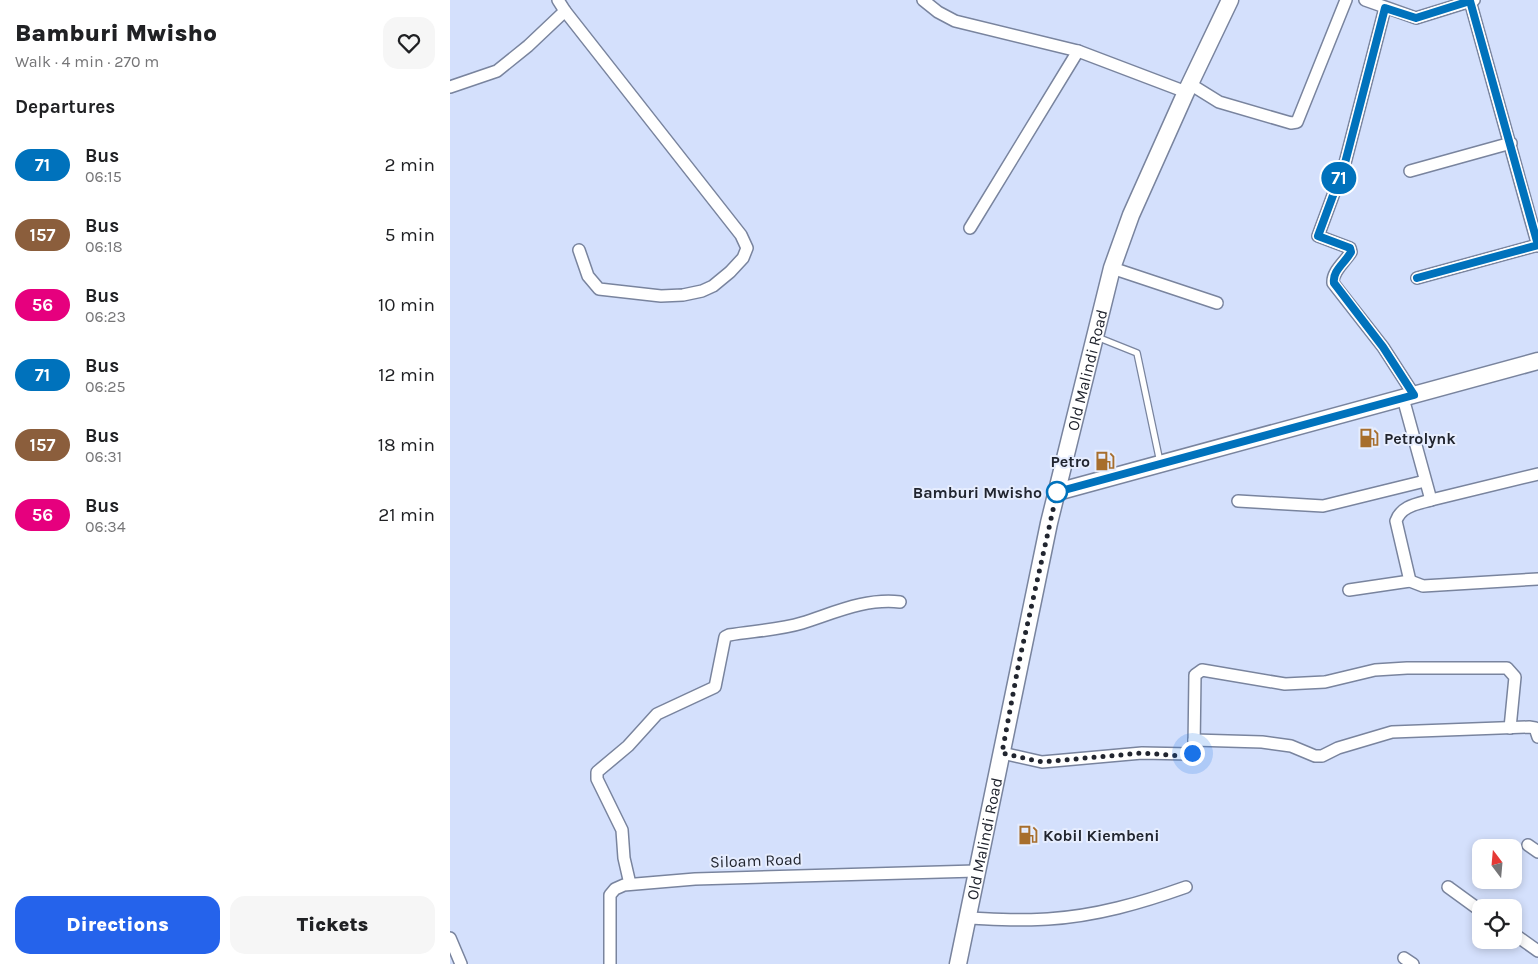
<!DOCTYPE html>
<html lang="en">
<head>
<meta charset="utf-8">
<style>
  :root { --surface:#fff; --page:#f6f6f6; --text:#202124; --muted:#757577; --accent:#2563eb }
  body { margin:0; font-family:Karla,sans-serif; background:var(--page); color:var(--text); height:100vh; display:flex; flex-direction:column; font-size:19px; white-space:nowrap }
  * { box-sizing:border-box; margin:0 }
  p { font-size:16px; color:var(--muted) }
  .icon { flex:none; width:28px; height:28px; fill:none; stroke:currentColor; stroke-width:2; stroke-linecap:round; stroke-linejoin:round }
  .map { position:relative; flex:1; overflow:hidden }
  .drawer { display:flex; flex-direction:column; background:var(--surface); width:450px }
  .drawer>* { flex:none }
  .badge { padding:0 10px; border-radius:16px; font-size:18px; line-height:32px }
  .needle { width:32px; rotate:344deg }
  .buttons { position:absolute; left:1022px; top:839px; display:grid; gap:10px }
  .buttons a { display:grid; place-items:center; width:50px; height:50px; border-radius:10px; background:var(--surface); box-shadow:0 2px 8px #0003; font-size:25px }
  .you { position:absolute; width:25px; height:25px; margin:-12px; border:4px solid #fff; border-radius:50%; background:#1a73e8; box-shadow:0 0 0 8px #1a73e833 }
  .map>.badge { position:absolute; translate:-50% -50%; box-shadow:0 0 0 2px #fff }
  h2 { padding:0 15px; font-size:19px; line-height:45px }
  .round { display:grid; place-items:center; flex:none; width:52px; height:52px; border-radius:15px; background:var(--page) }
  .overview { display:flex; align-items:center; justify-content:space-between; height:85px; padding:0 15px }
  h1 { font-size:24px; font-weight:800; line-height:38px }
  .cta { display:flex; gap:10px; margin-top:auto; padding:10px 15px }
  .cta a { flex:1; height:58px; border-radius:15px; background:var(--accent); color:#fff; font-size:20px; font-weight:800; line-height:58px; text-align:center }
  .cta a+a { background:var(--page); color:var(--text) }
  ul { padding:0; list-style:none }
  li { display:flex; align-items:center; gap:15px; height:70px; padding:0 15px }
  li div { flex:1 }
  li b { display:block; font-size:19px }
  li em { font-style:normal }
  li .badge { min-width:55px; font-weight:700; text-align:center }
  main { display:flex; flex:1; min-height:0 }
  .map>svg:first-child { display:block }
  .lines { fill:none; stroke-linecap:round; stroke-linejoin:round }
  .lane-casing { stroke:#79849e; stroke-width:8 }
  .street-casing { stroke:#79849e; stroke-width:14 }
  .secondary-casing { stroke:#79849e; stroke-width:19 }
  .lane { stroke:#fff; stroke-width:5.5 }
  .street { stroke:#fff; stroke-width:11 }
  .secondary { stroke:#fff; stroke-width:16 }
  .line-casing { stroke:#fff; stroke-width:11 }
  .line { stroke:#0072bc; stroke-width:8 }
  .walk { stroke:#21252f; stroke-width:5; stroke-dasharray:0 9 }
  .stop-dot { fill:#fff; stroke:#0072bc; stroke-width:2.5 }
  .labels { text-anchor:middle; stroke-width:4; stroke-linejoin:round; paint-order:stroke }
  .street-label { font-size:16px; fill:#21252f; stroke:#e6edfe }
  .poi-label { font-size:16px; font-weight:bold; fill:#21252f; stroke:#e6edfe; text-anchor:start }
  .stop-label { font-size:16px; font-weight:bold; fill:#21252f; stroke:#e6edfe; text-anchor:end }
</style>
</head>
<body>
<main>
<section class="drawer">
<div class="overview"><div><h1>Bamburi Mwisho</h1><p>Walk · 4 min · 270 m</p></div><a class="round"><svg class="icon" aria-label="heart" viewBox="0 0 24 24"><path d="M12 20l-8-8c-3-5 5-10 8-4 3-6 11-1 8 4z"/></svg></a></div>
<h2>Departures</h2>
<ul>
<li><span class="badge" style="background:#0072bc;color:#fff">71</span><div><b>Bus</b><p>06:15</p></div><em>2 min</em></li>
<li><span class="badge" style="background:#8b5e3c;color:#fff">157</span><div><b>Bus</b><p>06:18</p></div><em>5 min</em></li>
<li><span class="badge" style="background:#e6007e;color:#fff">56</span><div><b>Bus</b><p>06:23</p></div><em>10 min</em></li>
<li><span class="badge" style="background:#0072bc;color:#fff">71</span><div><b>Bus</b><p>06:25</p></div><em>12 min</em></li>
<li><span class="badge" style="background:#8b5e3c;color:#fff">157</span><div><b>Bus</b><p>06:31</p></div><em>18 min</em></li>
<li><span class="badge" style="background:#e6007e;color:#fff">56</span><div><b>Bus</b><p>06:34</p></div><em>21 min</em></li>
</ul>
<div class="cta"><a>Directions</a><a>Tickets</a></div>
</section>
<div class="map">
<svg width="1088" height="964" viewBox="0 0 1088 964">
  <rect width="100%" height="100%" fill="#d4e0fc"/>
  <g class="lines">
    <defs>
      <polyline id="lane" points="647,337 687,353 710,462"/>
      <g id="street">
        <polyline points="108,0 115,11 291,235 297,248 293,258 280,272 263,286 252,291 233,295 211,296 149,289 138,276 129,250"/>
        <polyline points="473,0 488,12 505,21 628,51 736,92"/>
        <polyline points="915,0 966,18 1024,0"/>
        <polyline points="1020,1 1088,246"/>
        <path d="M935,8L895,163L868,236L900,248L901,252C895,262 882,271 883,283L933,347L964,395"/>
        <polyline points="740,84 769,102 841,123 847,122 896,0"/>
        <polyline points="0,87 47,71 78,46 115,11"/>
        <polyline points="960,171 1061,143"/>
        <polyline points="520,228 628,51"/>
        <polyline points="662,268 767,303"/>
        <polyline points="967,278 1088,245"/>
        <polyline points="953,398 981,500 1088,474"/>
        <polyline points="788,501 873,506 975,481"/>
        <path d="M960,581L946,521C951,506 967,504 981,500"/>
        <polyline points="899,590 960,581 973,586 1088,579"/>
        <polyline points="744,740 812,742 841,746 865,756 872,756 888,748 942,732 1079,727 1085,728 1088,737"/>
        <polyline points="552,753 592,762 692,753 740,754 744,748 745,675 752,670 835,684 875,682 925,670 957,668 1057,668 1065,677 1060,728"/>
        <polyline points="1078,845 1088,852"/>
        <path d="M180,884L174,858L172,830L147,779V772L178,746L207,714L265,687L275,637L279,635C303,631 329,630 352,623C384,613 415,598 450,602"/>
        <polyline points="998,887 1031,911"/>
        <path d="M518,918C545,919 572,921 598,919C646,916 691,903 736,887"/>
        <polyline points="1064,934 1088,951"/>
        <polyline points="0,938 11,964"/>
        <polyline points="954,958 963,964"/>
        <polyline points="160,964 160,895 165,889 174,885 245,879 526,871"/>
      </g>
      <g id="secondary">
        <polyline points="607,492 1088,361"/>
        <path id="s1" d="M508,964L599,523L662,268L681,215L736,92L780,0"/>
      </g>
    </defs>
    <!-- lane casing -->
    <use href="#lane" class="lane-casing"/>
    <!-- street casing -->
    <use href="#street" class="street-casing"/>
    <!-- secondary casing -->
    <use href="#secondary" class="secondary-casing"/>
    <!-- lane -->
    <use href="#lane" class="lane"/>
    <!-- street -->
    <use href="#street" class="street"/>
    <!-- secondary -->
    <use href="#secondary" class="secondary"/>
  </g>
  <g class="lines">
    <defs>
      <path id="line" d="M607,492L964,395L933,347L884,283C882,271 895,263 901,252L900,248L868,236L895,163L935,8L966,18L1020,1L1088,245L967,278"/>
    </defs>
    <!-- line casing -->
    <use href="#line" class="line-casing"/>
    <!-- line -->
    <use href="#line" class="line"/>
    <!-- walk -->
    <polyline class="walk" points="607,492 569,662 552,753 592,762 692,753 733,756 742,753"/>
  </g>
  <!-- icons -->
  <defs>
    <symbol id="fuel-bare" viewBox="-9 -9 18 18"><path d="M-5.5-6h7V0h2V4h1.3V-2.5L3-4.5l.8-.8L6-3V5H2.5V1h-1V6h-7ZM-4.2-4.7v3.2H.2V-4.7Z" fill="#a76e2c" stroke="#e6edfe" stroke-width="2.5" paint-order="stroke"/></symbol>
  </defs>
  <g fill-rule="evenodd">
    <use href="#fuel-bare" x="905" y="424" width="28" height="28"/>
    <use href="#fuel-bare" x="641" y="447" width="28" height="28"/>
    <use href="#fuel-bare" x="564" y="821" width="28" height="28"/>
  </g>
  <!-- markers -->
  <circle class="stop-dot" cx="607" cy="492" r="10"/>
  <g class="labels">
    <!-- street labels -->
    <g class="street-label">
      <text dy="6" stroke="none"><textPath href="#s1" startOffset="608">Old Malindi Road</textPath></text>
      <text dy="6" stroke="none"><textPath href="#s1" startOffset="128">Old Malindi Road</textPath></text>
      <text transform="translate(306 860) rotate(-2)" y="6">Siloam Road</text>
    </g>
    <!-- poi labels -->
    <g class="poi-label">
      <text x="934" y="444">Petrolynk</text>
      <text x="640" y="467" text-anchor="end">Petro</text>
      <text x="593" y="841">Kobil Kiembeni</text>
    </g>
    <!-- stop labels -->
    <g class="stop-label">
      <text x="592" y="498">Bamburi Mwisho</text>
    </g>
  </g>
</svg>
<div class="buttons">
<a><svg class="needle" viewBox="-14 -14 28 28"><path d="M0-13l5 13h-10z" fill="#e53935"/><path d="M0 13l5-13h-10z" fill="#757577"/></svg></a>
<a><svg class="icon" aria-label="locate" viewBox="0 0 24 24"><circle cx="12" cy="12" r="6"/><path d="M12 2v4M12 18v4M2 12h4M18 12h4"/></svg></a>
</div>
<div class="you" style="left:742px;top:753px"></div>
<b class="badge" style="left:889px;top:178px;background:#0072bc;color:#fff">71</b>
</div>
</main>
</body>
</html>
